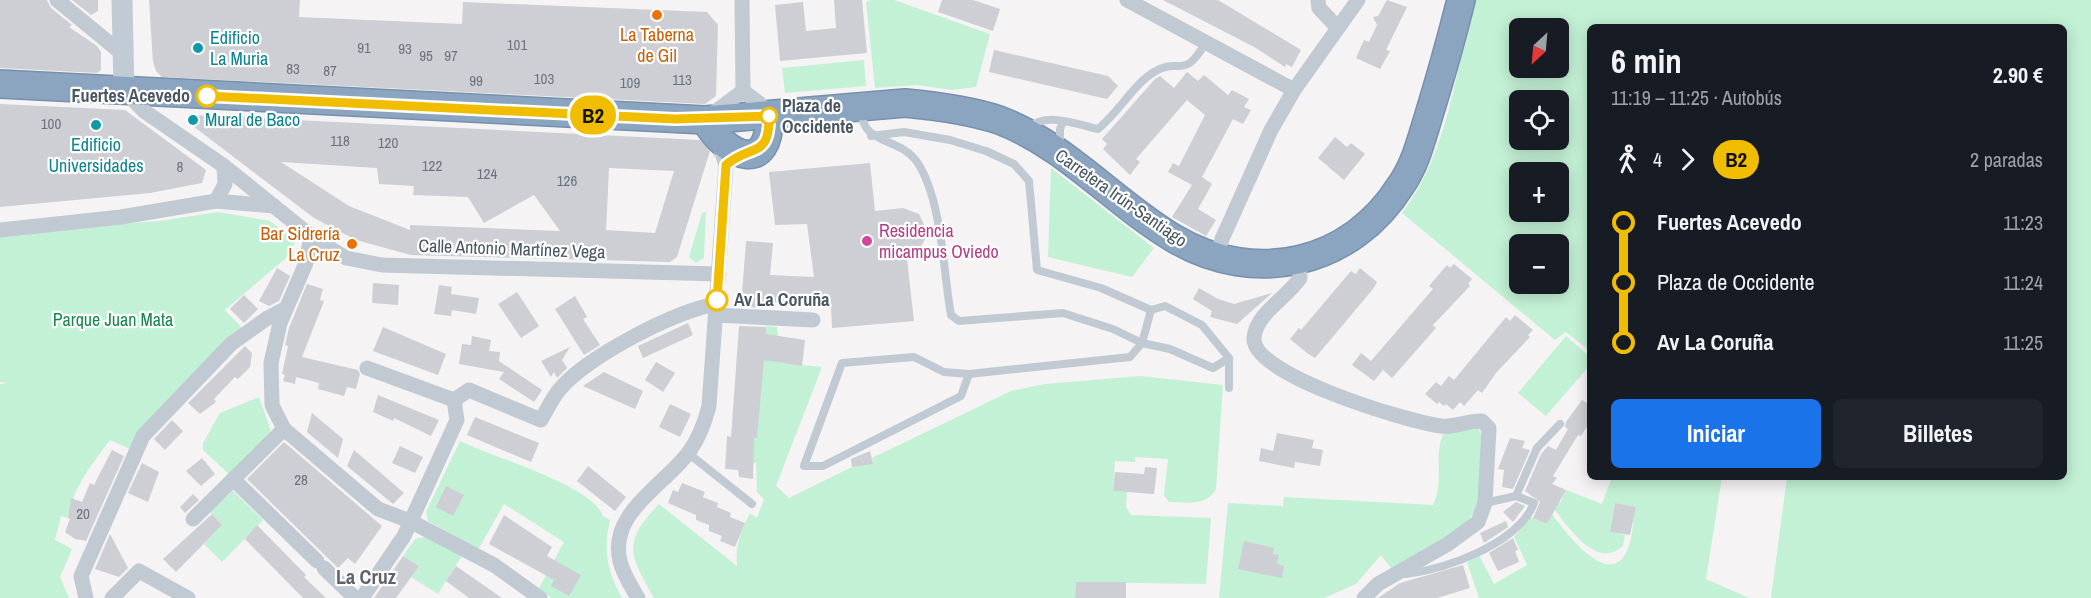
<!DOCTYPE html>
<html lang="es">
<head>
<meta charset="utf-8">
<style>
  :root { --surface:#171b24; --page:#20242c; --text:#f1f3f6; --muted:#9ea1a6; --accent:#1a73e8 }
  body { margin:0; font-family:"Archivo Narrow",sans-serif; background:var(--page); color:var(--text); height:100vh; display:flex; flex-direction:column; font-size:22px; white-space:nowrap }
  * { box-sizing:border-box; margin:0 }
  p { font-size:20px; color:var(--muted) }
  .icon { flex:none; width:33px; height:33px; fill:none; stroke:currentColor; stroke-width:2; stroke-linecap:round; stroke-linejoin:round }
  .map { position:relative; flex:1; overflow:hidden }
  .details { position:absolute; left:1587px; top:24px; width:480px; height:456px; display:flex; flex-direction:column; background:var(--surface); border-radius:9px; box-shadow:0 3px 15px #0003 }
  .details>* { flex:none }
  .badge { padding:0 12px; border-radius:20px; font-size:21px; line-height:39px }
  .needle { width:39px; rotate:206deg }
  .fabs { position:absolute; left:1509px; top:18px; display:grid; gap:12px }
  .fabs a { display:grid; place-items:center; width:60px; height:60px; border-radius:9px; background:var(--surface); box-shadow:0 3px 15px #0003; font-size:30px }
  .map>.badge { position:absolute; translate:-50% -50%; box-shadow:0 0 0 3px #fff }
  .legs { display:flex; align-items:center; gap:9px; height:66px; padding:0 24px; font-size:20px }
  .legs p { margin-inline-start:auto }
  .overview { display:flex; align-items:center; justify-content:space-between; height:102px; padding:0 24px }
  h1 { font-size:33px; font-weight:700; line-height:45px }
  .primary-button { display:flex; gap:12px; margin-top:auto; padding:12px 24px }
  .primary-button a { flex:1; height:69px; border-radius:9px; background:var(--accent); color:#fff; font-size:24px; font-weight:700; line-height:69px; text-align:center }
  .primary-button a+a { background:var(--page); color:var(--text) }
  ul { padding:0 24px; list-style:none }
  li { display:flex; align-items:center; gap:21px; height:60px; font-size:22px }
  li i { display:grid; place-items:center; width:9px; height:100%; margin:0 8px; background:currentColor }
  li i::after { content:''; width:15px; height:15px; margin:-8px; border:4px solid; border-radius:50%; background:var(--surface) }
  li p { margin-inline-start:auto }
  li:first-child i { background:linear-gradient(#0000 50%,currentColor 0) }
  li:last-child i { background:linear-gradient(currentColor 50%,#0000 0) }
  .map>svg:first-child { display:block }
  .green { fill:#c3f1d5; fill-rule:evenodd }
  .building { fill:#cdcfd5; fill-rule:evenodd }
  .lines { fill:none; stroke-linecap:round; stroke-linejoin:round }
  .highway-casing { stroke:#7690ad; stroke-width:30 }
  .lane { stroke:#c1cad2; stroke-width:8 }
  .street { stroke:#c1cad2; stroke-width:15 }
  .secondary { stroke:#c1cbd6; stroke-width:21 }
  .highway { stroke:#8ba5c1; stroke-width:27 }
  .line-1-casing { stroke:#fff; stroke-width:14 }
  .line-1 { stroke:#f1bd00; stroke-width:9 }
  .food-dot { fill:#e8710a; stroke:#fff; stroke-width:2 }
  .culture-dot { fill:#0f9aa8; stroke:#fff; stroke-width:2 }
  .stop-1-dot { fill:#fff; stroke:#f1bd00; stroke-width:3 }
  .hotel-dot { fill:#d1479c; stroke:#fff; stroke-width:2 }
  .labels { text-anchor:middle; stroke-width:4.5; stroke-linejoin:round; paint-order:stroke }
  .number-label { font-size:15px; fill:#6b747e }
  .food-label { font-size:18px; fill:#c56008; stroke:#fff }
  .culture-label { font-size:18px; fill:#0d838f; stroke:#fff; text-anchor:start }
  .stop-label { font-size:18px; font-weight:bold; fill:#4a5661; stroke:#fff; text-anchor:start }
  .street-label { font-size:18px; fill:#4a5661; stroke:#fff }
  .hotel-label { font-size:18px; fill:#b23c85; stroke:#fff; text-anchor:start }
  .park-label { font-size:18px; fill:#17864f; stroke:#fff }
  .neighbourhood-label { font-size:20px; font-weight:bold; fill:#5f6368; stroke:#fff }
</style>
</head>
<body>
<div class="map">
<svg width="2091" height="598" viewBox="0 0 2091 598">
  <rect width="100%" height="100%" fill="#f5f3f3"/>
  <!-- green -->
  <g class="green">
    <polygon points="871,0 894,0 990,34 976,87 952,90 917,85 875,88 866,2"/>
    <path d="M1473,0H2091V598H1771L1787,477H2064V27H1590V351L1566,332L1555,340L1402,213C1447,155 1457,70 1473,0ZM1520,28H1558V68H1520ZM1520,100H1558V140H1520ZM1520,172H1558V212H1520ZM1520,244H1558V284H1520Z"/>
    <polygon points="864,60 866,86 785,93 782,68"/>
    <polygon points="1051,168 1154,248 1132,277 1048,257"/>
    <path d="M218,212L270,221L296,241L286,258L225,310L242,328L132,450L110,440C92,464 73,487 68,518L61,516L55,540L72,549L60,577L69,598H0V384L8,383L0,382V231L159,221Z"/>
    <polygon points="706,212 704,258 696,263 689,257 702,213"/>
    <path d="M766,326L777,327L778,336L783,337L781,363L822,367L776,486L789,498L852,467L873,463L872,458L1011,391L1045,384L1140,376L1223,385L1216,489C1206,507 1186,502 1169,502L1164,495L1168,459L1135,457V462L1115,461L1113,491L1127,492L1126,507L1131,515L1211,518L1206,584L1076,582L1075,598H654C629,554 622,543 659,504L737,566C735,545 741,531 750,513L757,518L764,499L757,492L756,463L751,462L754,438L757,437Z"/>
    <polygon points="1566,336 1590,357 1590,365 1546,416 1518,393"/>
    <polygon points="259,397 271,431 230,475 203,450 203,443 220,413"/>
    <path d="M1478,428L1482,435C1482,455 1484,481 1479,501C1469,535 1419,552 1391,568L1381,555L1356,584L1324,598H1219L1228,503L1283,506L1284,497L1433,505C1445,480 1433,458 1443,434Z"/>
    <path d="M460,441C492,457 592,485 603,516L610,520C603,550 607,571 622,598H551L539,588L564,542L504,504L478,550L428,521L426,512Z"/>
    <path d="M1612,477H1722L1706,579L1749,598H1479L1467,562L1479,555L1494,584L1527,565L1514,537L1531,517L1547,524L1552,514C1563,529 1607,589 1626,553C1633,540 1633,521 1635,507L1615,503L1610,532L1625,535L1623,546C1594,572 1565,521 1547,500L1549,497L1560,503L1566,490L1602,504Z"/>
    <polygon points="233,491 263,520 222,562 204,544 222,525 210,512"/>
    <polygon points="426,537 463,554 438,594 411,577 419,566 403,556 415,539"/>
  </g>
  <!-- building -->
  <g class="building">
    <polygon points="0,0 47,0 51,8 72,25 69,27 97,46 101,52 101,70 97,73 0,68"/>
    <polygon points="72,0 98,0 98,11 91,15"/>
    <polygon points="149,0 300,0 299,17 462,24 463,2 707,12 718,25 716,96 705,104 162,77 156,71 153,62"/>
    <polygon points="834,0 862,0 867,53 780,61 775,5 803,2 806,31 836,28"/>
    <polygon points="942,0 973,0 1000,9 993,31 938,12"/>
    <polygon points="1163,0 1218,0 1301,50 1292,67 1286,64 1285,67 1256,48"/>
    <polygon points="1387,0 1407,7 1386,50 1390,51 1380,69 1356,58 1364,40 1369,42 1377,25 1373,17 1378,16"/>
    <polygon points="994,50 1108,76 1118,86 1107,99 989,72"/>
    <polygon points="1187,72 1198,81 1204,75 1228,95 1232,90 1249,99 1244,107 1251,110 1243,124 1233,119 1202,177 1212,184 1198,209 1216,220 1206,236 1172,217 1192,185 1168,172 1173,163 1179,166 1205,115 1187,100 1136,159 1140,162 1130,175 1103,149 1107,144 1102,139 1155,79 1160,76 1174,88"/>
    <polygon points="0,104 125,110 206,170 202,183 150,193 0,207"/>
    <path d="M194,115L700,140L710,151L677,257L670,262L411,255L356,240L314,218L193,126ZM281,162L377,168L379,184L414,186L413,195L468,197L484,223L534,195L560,231L410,225V230L349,206ZM609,168L674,171L655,233L606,230Z"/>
    <polygon points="1335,137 1347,147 1351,143 1365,154 1344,180 1318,158"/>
    <polygon points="870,163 875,211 903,208 919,214 928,233 920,249 906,250 914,321 832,328 831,305 818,307 818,305 768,302 768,308 741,307 746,241 773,243 770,275 814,277 807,224 775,225 769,172"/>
    <polygon points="1454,264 1472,279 1468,284 1470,286 1433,325 1436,328 1392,378 1383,370 1374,381 1352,365 1361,353 1371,361 1433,289 1429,286 1447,265 1450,268"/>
    <polygon points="277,268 290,276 279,301 269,306 259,301"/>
    <polygon points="1360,268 1377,282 1373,289 1315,358 1307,353 1290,339 1299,328 1301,330 1351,271 1356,274"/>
    <polygon points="373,283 399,285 398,305 372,303"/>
    <polygon points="307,284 323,289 320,300 324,301 302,357 358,370 360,374 356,389 347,387 344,396 318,389 319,383 296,377 295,384 283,381 285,375 282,374 288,346 285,345 289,328"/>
    <polygon points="439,285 452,287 451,294 479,298 476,314 452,310 451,316 434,314"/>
    <polygon points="1199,288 1218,299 1234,304 1272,293 1237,324 1210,317 1212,311 1193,299"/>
    <polygon points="517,292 539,326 521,338 498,304"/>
    <polygon points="244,295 258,309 244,323 230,309"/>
    <polygon points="575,296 587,317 583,319 600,345 584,355 555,309"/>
    <polygon points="1515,315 1533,330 1528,335 1530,337 1496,373 1482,393 1478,390 1464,406 1460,402 1453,410 1446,404 1444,406 1439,402 1437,404 1425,394 1436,382 1441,386 1449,376 1454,380 1506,317 1510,321"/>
    <polygon points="688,323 693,335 643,358 638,346"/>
    <polygon points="739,326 766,327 766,334 805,340 802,366 764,360 757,438 754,438 753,479 739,477 738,470 725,469 727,436 731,437"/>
    <polygon points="383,327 446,354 438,375 373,351"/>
    <polygon points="472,336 491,340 489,351 500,352 499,361 542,390 534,402 499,379 504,372 459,364 462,344 471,345"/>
    <polygon points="245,346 252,353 250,367 238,379 235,377 214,399 216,402 200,414 188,403"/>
    <polygon points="570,347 562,360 567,368 557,378 554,372 551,377 541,361"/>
    <polygon points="656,362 675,373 663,392 645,380"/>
    <polygon points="604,372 643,391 635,409 583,386"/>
    <polygon points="378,395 439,420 431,436 394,418 393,421 373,412"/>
    <polygon points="1582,400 1590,405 1590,422 1581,436 1578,435 1553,476 1557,478 1552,484 1566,490 1547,524 1533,518 1540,502 1525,491 1541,454 1548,446 1556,450 1568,429 1565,427 1566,422"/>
    <polygon points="670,404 691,414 680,437 659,427"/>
    <polygon points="312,413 343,439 338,458 307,432"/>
    <polygon points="475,417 539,443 531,462 467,435"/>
    <polygon points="172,420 183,431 165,450 154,439"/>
    <polygon points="1277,433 1314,440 1312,448 1323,450 1320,466 1295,462 1294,468 1259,461 1261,448 1273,451"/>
    <polygon points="1510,438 1525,441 1522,448 1530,450 1513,489 1502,487 1504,470 1498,469"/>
    <polygon points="284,442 382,526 355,564 348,558 338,568 247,479"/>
    <polygon points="400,446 423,457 415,473 392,463"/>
    <polygon points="112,450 124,456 86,541 75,539 65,532 70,519 68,518 71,498 82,502 90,483 94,485"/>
    <polygon points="354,450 404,493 393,504 347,466"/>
    <polygon points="870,451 873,464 852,467 851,459"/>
    <polygon points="202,458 215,474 201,486 186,471"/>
    <polygon points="142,463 159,472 148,502 128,493"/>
    <polygon points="588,466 626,497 615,511 577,481"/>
    <polygon points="1145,467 1157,468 1154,494 1113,491 1115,472 1144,474"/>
    <polygon points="682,483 705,492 703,497 718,503 717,507 731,513 730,517 745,523 735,547 720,541 722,536 709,531 709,525 696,520 696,515 668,503 673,490 678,492"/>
    <polygon points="446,486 464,495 453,516 436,507"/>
    <polygon points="193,494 199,500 185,513 180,507"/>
    <polygon points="1516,502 1525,506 1513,522 1503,512"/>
    <polygon points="1615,503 1636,507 1630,535 1610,532"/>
    <polygon points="212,514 222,525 176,572 163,559"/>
    <polygon points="504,515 552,547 547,556 581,575 569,596 551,586 554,580 489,544"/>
    <polygon points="1506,521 1508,527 1484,543 1480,533"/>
    <polygon points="257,525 306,575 304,577 326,598 303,598 245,539"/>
    <polygon points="110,534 128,568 119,577 95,569"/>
    <polygon points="1513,538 1518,550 1515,551 1519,562 1498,571 1489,553"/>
    <polygon points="1244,541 1274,548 1273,554 1279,555 1277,564 1284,566 1282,578 1238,569"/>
    <polygon points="403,556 419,566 396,598 374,598"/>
    <polygon points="1463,565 1470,588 1437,598 1378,598 1400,583"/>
    <polygon points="456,566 502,598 469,598 446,581"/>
    <polygon points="1076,582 1126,582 1126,598 1075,598"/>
  </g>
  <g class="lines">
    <defs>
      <g id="highway">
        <path d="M0,84L705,120L905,103C937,106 969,110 999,120C1066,145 1115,204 1175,239C1255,286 1351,265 1401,185C1415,165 1421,141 1428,118C1440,79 1451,40 1461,0"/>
        <path d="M705,120C727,158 771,175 769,115"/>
      </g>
    </defs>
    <!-- highway casing -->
    <use href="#highway" class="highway-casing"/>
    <!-- lane -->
    <g class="lane">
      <path d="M861,110C862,146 899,136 917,162C942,199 943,270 951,315L959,321L1063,313L1113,329L1142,343L1170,349L1213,368L1229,358"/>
      <path d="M1030,128C1044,111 1080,125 1098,129C1118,113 1134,84 1154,72C1180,56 1183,82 1206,42"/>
      <polyline points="871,136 904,132 950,140 986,151 1014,164 1029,181 1037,270 1101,288 1151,310 1142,343 1130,357 969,374 944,372 914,357 842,363 804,466 823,466 961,396 969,374"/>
      <polyline points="1060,145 1060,129 1063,122"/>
      <polyline points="1151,310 1165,306 1202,325 1229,358 1229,388"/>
      <polyline points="688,453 752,504"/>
      <polyline points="1516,496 1537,448 1560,424"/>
      <path d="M1406,574C1446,569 1518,544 1534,503L1516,496L1485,503"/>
    </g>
    <!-- street -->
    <g class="street">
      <polyline points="57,0 125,56"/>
      <polyline points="742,0 743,91"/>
      <polyline points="1127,0 1294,90"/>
      <polyline points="1318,0 1319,8 1338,28"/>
      <polyline points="124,90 144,111 224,166 311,236 306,263 280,323 271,363 272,405 284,429 378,509 410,521 494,565 540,598"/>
      <polyline points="743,91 759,103 769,115"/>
      <polyline points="707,118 743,91"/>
      <polyline points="216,201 225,184 224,166"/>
      <polyline points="0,230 121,217 216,201 274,206"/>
      <polyline points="311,236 346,258 382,265 719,274"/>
      <polyline points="1216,258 1222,239 1271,130 1294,90 1358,0"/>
      <path d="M1299,261L1300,278C1287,298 1256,313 1254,338C1251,375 1409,422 1441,426C1455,428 1468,420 1482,421L1489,428L1485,503L1478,522L1448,544L1378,584L1364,598"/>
      <polyline points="716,315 813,320"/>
      <path d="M454,400L469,390L541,420C547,410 552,398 560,389C585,358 678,309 717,304"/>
      <polyline points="234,480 317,561"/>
      <polyline points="193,519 284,429"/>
      <polyline points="324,568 355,598"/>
      <polyline points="86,598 81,576 143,436 231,344 266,319 285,309"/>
      <polyline points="112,598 139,571 188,598"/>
      <polyline points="362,598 404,536 457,420 454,400 367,368"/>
      <path d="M638,598C631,586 623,574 620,561C608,513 665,485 689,452C699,438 705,422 709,406L726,165L718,141"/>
    </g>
    <!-- secondary -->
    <polyline class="secondary" points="122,0 124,90"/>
    <!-- highway -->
    <use href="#highway" class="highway"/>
  </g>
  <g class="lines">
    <defs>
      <path id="line-1" d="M207,96L675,119L769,116C770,159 750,144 726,165L717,300"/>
    </defs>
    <!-- line-1 casing -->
    <use href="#line-1" class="line-1-casing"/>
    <!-- line-1 -->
    <use href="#line-1" class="line-1"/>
  </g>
  <!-- markers -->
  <g class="food-dot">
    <circle cx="657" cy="15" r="6"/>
    <circle cx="352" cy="244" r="6"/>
  </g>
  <g class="culture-dot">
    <circle cx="198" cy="48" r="6"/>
    <circle cx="193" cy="120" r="6"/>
    <circle cx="96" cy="125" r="6"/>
  </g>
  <g class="stop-1-dot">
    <circle cx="207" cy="96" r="10"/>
    <circle cx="769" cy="116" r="8"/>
    <circle cx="717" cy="300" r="10"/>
  </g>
  <circle class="hotel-dot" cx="867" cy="241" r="6"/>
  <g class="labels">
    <!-- number labels -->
    <g class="number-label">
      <text x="517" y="50">101</text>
      <text x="364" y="53">91</text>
      <text x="405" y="54">93</text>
      <text x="426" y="61">95</text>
      <text x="451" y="61">97</text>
      <text x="293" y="74">83</text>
      <text x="330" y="76">87</text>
      <text x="544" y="84">103</text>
      <text x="682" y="85">113</text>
      <text x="476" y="86">99</text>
      <text x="630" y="88">109</text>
      <text x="51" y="129">100</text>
      <text x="340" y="146">118</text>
      <text x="388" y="148">120</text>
      <text x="432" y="171">122</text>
      <text x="180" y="172">8</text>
      <text x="487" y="179">124</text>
      <text x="567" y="186">126</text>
      <text x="301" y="485">28</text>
      <text x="83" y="519">20</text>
    </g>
    <!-- food labels -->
    <g class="food-label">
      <text x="657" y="41">La Taberna<tspan x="657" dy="21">de Gil</tspan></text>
      <text x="340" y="240" text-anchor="end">Bar Sidrería<tspan x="340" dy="21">La Cruz</tspan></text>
    </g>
    <!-- culture labels -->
    <g class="culture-label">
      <text x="210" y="44">Edificio<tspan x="210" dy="21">La Muria</tspan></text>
      <text x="205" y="126">Mural de Baco</text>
      <text x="96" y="151" text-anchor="middle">Edificio<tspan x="96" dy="21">Universidades</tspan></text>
    </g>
    <!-- stop labels -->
    <g class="stop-label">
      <text x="190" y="102" text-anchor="end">Fuertes Acevedo</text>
      <text x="782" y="112">Plaza de<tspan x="782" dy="21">Occidente</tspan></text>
      <text x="734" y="306">Av La Coruña</text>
    </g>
    <!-- street labels -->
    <g class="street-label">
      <text transform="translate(1121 198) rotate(35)" y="6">Carretera Irún-Santiago</text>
      <text transform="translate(512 249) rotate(2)" y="6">Calle Antonio Martínez Vega</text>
    </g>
    <!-- hotel labels -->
    <g class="hotel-label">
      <text x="879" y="237">Residencia<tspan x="879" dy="21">micampus Oviedo</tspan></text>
    </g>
    <!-- park labels -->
    <g class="park-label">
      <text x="113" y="326">Parque Juan Mata</text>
    </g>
    <!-- neighbourhood labels -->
    <g class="neighbourhood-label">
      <text x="366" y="584">La Cruz</text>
    </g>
  </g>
</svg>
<div class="fabs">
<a><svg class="needle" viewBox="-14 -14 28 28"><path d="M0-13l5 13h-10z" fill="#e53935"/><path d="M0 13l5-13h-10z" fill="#9ea1a6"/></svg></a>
<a><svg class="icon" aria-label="locate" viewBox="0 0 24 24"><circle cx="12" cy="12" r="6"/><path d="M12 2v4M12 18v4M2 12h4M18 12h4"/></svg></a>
<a>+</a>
<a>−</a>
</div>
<b class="badge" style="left:593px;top:115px;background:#f1bd00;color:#111">B2</b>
<section class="details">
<div class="overview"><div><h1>6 min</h1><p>11:19 – 11:25 · Autobús</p></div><b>2.90 €</b></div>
<div class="legs"><svg class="icon" aria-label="walk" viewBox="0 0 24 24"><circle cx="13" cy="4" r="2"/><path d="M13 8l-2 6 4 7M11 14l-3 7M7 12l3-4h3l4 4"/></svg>4<svg class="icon" aria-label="forward" viewBox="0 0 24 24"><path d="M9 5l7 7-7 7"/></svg><b class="badge" style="background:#f1bd00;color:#111">B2</b><p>2 paradas</p></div>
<ul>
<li><i style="color:#f1bd00"></i><b>Fuertes Acevedo</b><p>11:23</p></li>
<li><i style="color:#f1bd00"></i><span>Plaza de Occidente</span><p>11:24</p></li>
<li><i style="color:#f1bd00"></i><b>Av La Coruña</b><p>11:25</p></li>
</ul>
<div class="primary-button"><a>Iniciar</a><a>Billetes</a></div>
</section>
</div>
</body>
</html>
